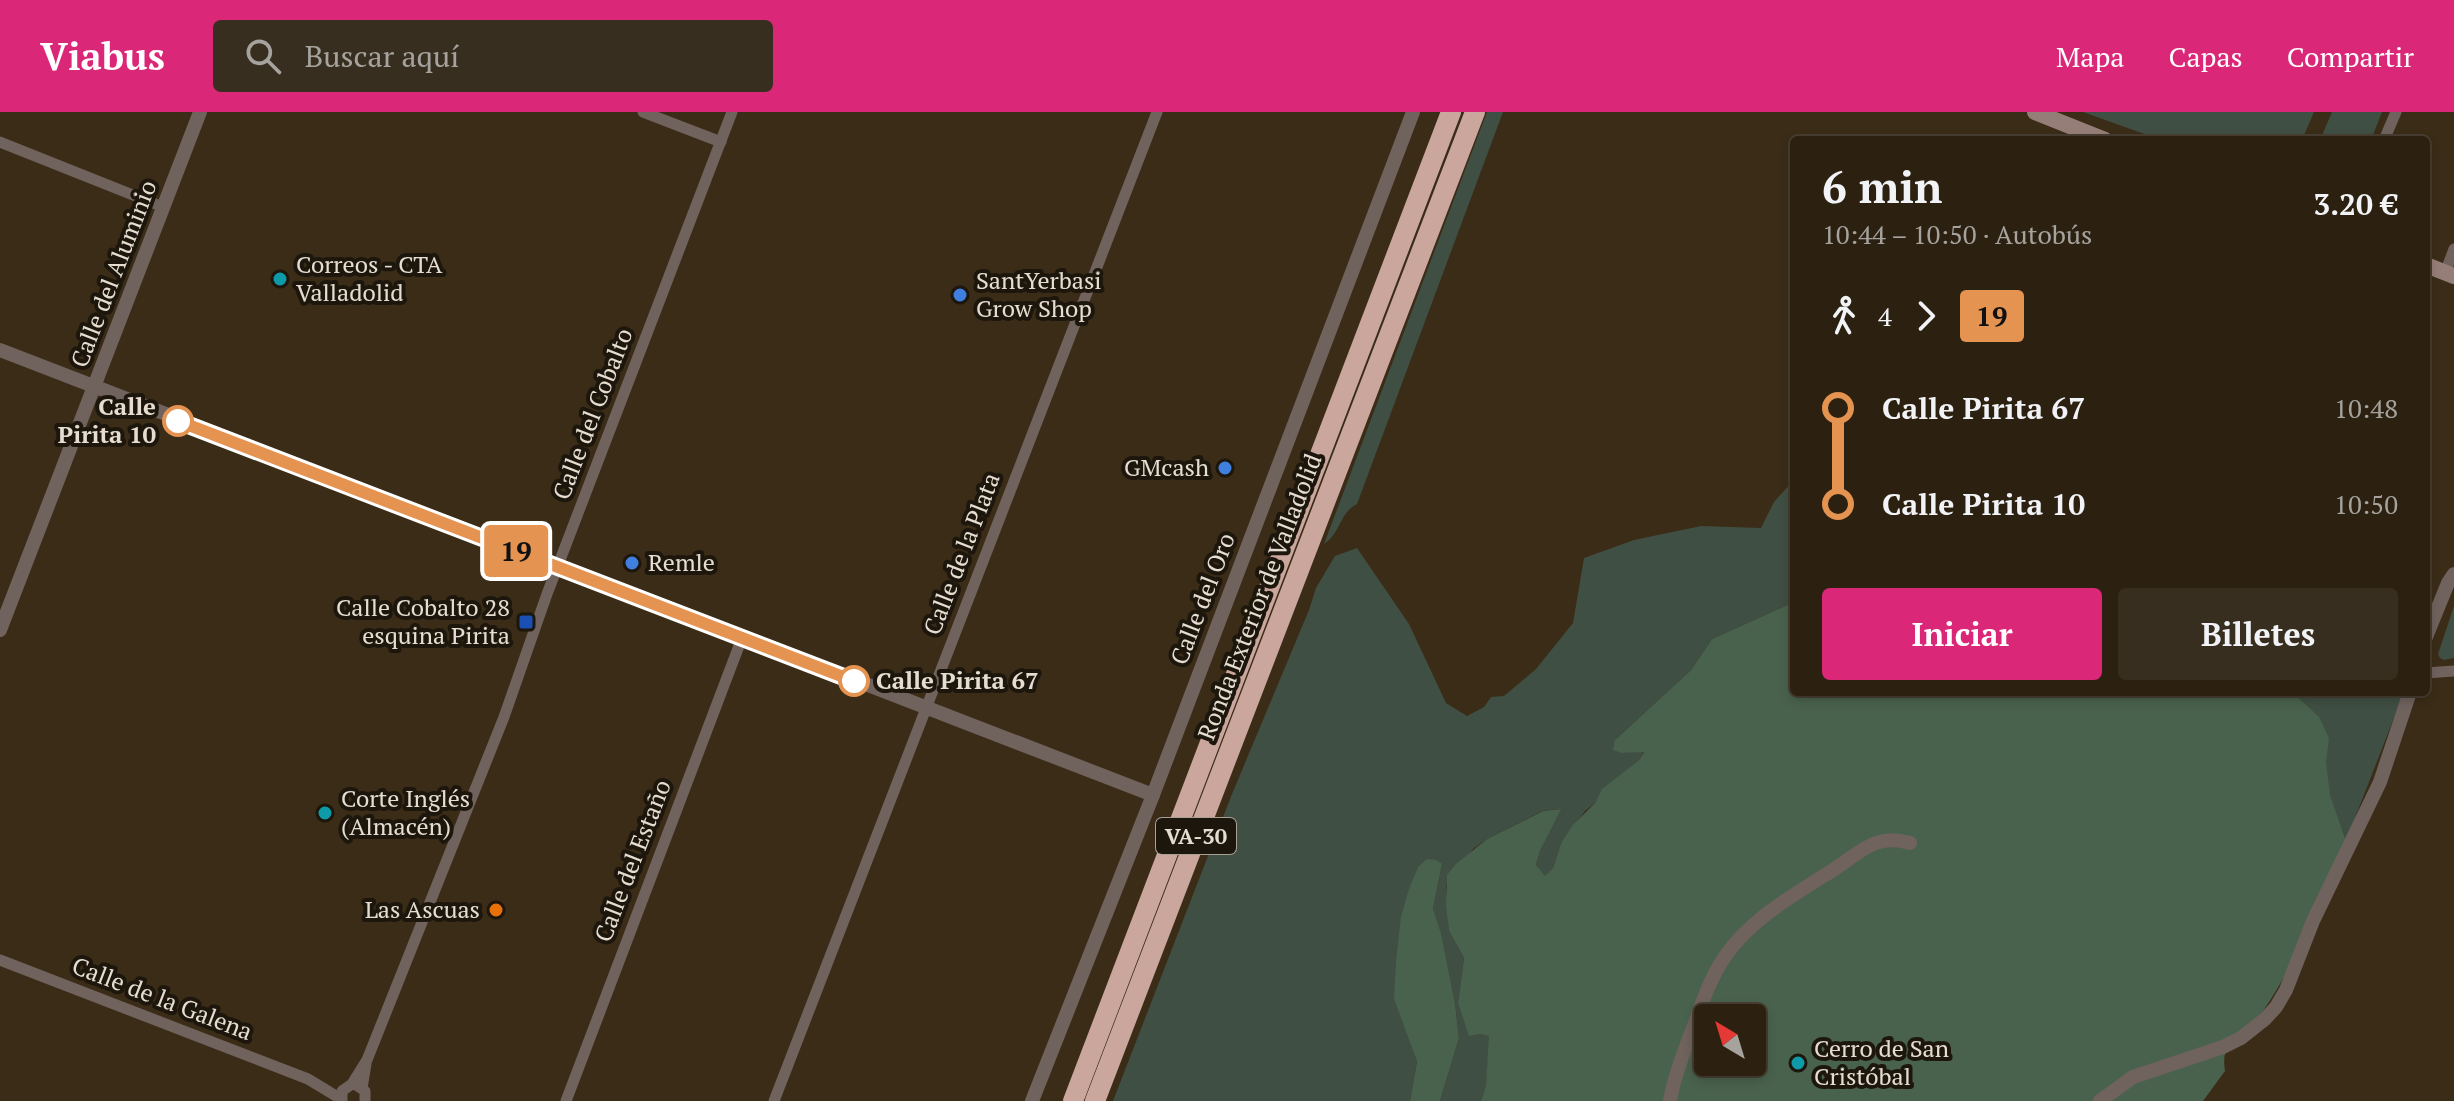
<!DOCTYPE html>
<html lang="es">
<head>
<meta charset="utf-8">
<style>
  :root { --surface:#2c2111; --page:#382e1f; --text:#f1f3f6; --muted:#a6a39f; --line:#483e31; --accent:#db2777 }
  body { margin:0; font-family:"PT Serif",serif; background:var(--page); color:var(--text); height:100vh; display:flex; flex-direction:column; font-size:30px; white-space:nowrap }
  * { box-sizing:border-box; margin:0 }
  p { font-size:26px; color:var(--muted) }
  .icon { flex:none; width:44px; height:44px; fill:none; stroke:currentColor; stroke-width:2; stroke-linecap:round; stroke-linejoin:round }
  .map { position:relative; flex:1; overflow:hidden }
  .side { position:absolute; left:1790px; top:24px; width:640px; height:560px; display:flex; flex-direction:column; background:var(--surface); border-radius:8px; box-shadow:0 4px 12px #0003,0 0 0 2px var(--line) }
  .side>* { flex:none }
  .badge { padding:0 16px; border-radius:6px; font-size:28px; line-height:52px }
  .needle { width:52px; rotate:322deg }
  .fabs { position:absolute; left:1694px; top:892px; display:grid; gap:16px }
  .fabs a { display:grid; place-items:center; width:72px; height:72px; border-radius:8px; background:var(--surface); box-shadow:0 4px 12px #0003,0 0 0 2px var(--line); font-size:40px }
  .map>.badge { position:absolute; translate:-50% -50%; box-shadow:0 0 0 4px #fff }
  .legs { display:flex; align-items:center; gap:12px; height:88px; padding:0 32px; font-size:26px }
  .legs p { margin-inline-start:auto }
  .headline { display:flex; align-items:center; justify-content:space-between; height:136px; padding:0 32px }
  h1 { font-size:44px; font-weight:600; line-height:60px }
  .primary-button { display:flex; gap:16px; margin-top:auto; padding:16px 32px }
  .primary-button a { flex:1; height:92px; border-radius:8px; background:var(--accent); color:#fff; font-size:32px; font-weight:600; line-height:92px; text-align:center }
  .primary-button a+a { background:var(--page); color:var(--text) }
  ul { padding:0 32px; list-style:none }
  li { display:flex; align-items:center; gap:28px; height:96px; font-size:30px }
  li i { display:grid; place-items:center; width:12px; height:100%; margin:0 10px; background:currentColor }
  li i::after { content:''; width:20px; height:20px; margin:-10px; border:6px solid; border-radius:50%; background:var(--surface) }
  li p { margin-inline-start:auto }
  li:first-child i { background:linear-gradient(#0000 50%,currentColor 0) }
  li:last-child i { background:linear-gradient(currentColor 50%,#0000 0) }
  header { display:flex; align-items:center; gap:48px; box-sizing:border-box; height:112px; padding:0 40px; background:var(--accent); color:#fff }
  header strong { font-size:38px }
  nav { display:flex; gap:44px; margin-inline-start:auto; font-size:28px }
  .search { width:560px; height:72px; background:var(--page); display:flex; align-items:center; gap:20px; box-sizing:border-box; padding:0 28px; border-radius:8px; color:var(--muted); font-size:30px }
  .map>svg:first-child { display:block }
  .green { fill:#404f43 }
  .forest { fill:#49624d; fill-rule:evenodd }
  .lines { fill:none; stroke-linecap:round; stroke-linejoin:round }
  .minor { stroke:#70625d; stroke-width:11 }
  .tertiary { stroke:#70625d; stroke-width:14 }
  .secondary { stroke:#957e77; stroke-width:16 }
  .motorway { stroke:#caa69c; stroke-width:20 }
  .line-1-casing { stroke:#fff; stroke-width:18 }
  .line-1 { stroke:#e59351; stroke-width:12 }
  .culture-dot { fill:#0f9aa8; stroke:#1c160c; stroke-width:3 }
  .shop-dot { fill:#3f7fe0; stroke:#1c160c; stroke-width:3 }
  .stop-1-dot { fill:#fff; stroke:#e59351; stroke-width:4 }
  .transit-dot { fill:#1a4fb4; stroke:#1c160c; stroke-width:3 }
  .food-dot { fill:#e8710a; stroke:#1c160c; stroke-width:3 }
  .labels { text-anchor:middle; stroke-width:8; stroke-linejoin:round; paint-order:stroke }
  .shield { fill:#1c160c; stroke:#a9a195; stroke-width:2 }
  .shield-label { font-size:22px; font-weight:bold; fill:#e6ddd0 }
  .poi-label { font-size:24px; fill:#e6ddd0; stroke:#1c160c; text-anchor:start }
  .street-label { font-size:24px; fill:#e6ddd0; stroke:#1c160c }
  .stop-label { font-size:24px; font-weight:bold; fill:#e6ddd0; stroke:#1c160c; text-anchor:end }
</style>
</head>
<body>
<header>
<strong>Viabus</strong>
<div class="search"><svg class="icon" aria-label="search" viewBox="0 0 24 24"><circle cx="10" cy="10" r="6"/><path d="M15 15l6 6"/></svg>Buscar aquí</div>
<nav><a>Mapa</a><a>Capas</a><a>Compartir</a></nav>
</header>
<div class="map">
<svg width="2454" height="989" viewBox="0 0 2454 989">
  <rect width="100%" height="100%" fill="#3a2c17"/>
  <!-- green -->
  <g class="green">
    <path d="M1487,0H1503L1357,392C1340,400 1340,422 1324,432Z"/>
    <polygon points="2083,0 2314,0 2302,28 2161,28"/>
    <polygon points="2332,0 2382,0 2371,28 2320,28"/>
    <polygon points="1794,368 1794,490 1712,527 1691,558 1615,628 1622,641 1644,639 1639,648 1603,677 1595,691 1585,699 1561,731 1553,756 1545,765 1536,753 1540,739 1560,697 1542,699 1487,727 1473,737 1446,773 1449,819 1464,846 1458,891 1479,922 1490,924 1486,973 1481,989 1440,989 1459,926 1455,891 1441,822 1433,797 1442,752 1418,755 1401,804 1411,930 1417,949 1410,989 1113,989 1232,682 1309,498 1316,476 1335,444 1357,436 1409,512 1446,591 1467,604 1484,595 1491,585 1504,584 1536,557 1573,511 1584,446 1634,428 1701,414 1761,416 1774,390"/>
    <polygon points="2454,494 2454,546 2444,548 2440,546 2438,542"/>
    <polygon points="2292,580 2404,580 2346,729"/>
  </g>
  <!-- forest -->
  <g class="forest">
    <path d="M1794,490V580H2292L2319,605L2329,626L2326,650L2330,683L2346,729C2321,784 2299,846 2265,896C2249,920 2219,923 2225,959L2203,989H1481L1486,973L1489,924L1479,922L1469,924L1458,891L1464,846L1449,819L1446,793L1447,763L1456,752L1487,727L1543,699L1561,697L1540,739L1536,753L1545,764L1553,756L1561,731L1573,713L1595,691L1602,677L1639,648L1644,640L1622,641L1613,638L1615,628L1691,558L1712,527ZM1708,906H1752V950H1708Z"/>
    <polygon points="1427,747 1436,748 1442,752 1433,797 1441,821 1455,891 1459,926 1440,989 1410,989 1417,949 1394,887 1396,850 1401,804 1409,777 1418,755"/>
  </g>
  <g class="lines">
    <!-- minor -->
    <g class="minor">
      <polyline points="643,0 721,30"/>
      <polyline points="2384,28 2396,0"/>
      <polyline points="0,30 163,95"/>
      <polyline points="2445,161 2454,137"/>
      <polyline points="2426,561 2454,559"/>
      <polyline points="0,848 308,967 341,987"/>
      <polyline points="356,973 365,979 365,989"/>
      <polyline points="362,976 366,952"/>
      <polyline points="342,989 342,979 352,972 367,948 504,605 547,482 732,0"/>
      <polyline points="566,989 742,526"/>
      <polyline points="774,989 1157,0"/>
    </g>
    <!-- tertiary -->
    <g class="tertiary">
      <polyline points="0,238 1153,683"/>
      <polyline points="0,518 200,0"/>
      <polyline points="2426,525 2448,471 2454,462"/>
      <polyline points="1032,989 1153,683 1413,0"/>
      <path d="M1670,989C1674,965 1683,942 1692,919C1701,894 1709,868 1724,846C1750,807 1795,782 1833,758C1861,740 1875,721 1910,731"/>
      <polyline points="2100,989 2133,965 2223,935 2241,926 2265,907 2276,895 2286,878 2313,809 2380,670 2410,580"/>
    </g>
    <!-- secondary -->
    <g class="secondary">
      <polyline points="2035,0 2105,28"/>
      <polyline points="2426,153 2454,164"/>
    </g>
    <!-- motorway -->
    <g class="motorway">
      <polyline points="1073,989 1451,0"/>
      <polyline points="1095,989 1475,0"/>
    </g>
  </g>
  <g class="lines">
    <defs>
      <polyline id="line-1" points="178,309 854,569"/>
    </defs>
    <!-- line-1 casing -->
    <use href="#line-1" class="line-1-casing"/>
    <!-- line-1 -->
    <use href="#line-1" class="line-1"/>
  </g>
  <!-- markers -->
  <g class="culture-dot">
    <circle cx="280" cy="167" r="8"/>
    <circle cx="325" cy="701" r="8"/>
    <circle cx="1798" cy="951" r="8"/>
  </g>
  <g class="shop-dot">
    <circle cx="960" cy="183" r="8"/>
    <circle cx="1225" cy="356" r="8"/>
    <circle cx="632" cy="451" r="8"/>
  </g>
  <g class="stop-1-dot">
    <circle cx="178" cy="309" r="14"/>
    <circle cx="854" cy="569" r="14"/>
  </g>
  <rect class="transit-dot" x="518" y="502" width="16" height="16" rx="4"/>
  <circle class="food-dot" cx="496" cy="798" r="8"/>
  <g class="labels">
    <!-- shield labels -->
    <rect class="shield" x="1156" y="706" width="80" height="36" rx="6"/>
    <g class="shield-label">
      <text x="1196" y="732">VA-30</text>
    </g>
    <!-- poi labels -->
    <g class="poi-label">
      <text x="296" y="161">Correos - CTA<tspan x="296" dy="28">Valladolid</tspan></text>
      <text x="976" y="177">SantYerbasi<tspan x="976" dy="28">Grow Shop</tspan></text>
      <text x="1209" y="364" text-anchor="end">GMcash</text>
      <text x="648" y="459">Remle</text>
      <text x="510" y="504" text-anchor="end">Calle Cobalto 28<tspan x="510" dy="28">esquina Pirita</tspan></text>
      <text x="341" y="695">Corte Inglés<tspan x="341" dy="28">(Almacén)</tspan></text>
      <text x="480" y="806" text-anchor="end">Las Ascuas</text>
      <text x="1814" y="945">Cerro de San<tspan x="1814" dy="28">Cristóbal</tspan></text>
    </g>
    <!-- street labels -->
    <g class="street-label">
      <text transform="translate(114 162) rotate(-69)" y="8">Calle del Aluminio</text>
      <text transform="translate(593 302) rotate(-69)" y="8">Calle del Cobalto</text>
      <text transform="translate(962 442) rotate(-69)" y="8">Calle de la Plata</text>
      <text transform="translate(1260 485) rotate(-69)" y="8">Ronda Exterior de Valladolid</text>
      <text transform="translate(1203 487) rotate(-69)" y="8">Calle del Oro</text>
      <text transform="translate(633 749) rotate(-69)" y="8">Calle del Estaño</text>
      <text transform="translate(162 887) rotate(21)" y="8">Calle de la Galena</text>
    </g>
    <!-- stop labels -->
    <g class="stop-label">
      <text x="156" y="303">Calle<tspan x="156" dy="28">Pirita 10</tspan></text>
      <text x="876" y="577" text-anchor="start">Calle Pirita 67</text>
    </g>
  </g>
</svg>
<div class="fabs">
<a><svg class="needle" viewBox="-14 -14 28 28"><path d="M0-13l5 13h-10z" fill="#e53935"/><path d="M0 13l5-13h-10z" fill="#a6a39f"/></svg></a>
</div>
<b class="badge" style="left:516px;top:439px;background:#e59351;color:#111">19</b>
<section class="side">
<div class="headline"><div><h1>6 min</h1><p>10:44 – 10:50 · Autobús</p></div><b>3.20 €</b></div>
<div class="legs"><svg class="icon" aria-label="walk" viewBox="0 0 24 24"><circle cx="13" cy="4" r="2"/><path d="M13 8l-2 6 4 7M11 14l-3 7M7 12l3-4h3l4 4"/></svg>4<svg class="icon" aria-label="forward" viewBox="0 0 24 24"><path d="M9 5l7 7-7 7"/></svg><b class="badge" style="background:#e59351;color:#111">19</b></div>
<ul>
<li><i style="color:#e59351"></i><b>Calle Pirita 67</b><p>10:48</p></li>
<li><i style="color:#e59351"></i><b>Calle Pirita 10</b><p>10:50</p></li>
</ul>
<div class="primary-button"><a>Iniciar</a><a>Billetes</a></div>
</section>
</div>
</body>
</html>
